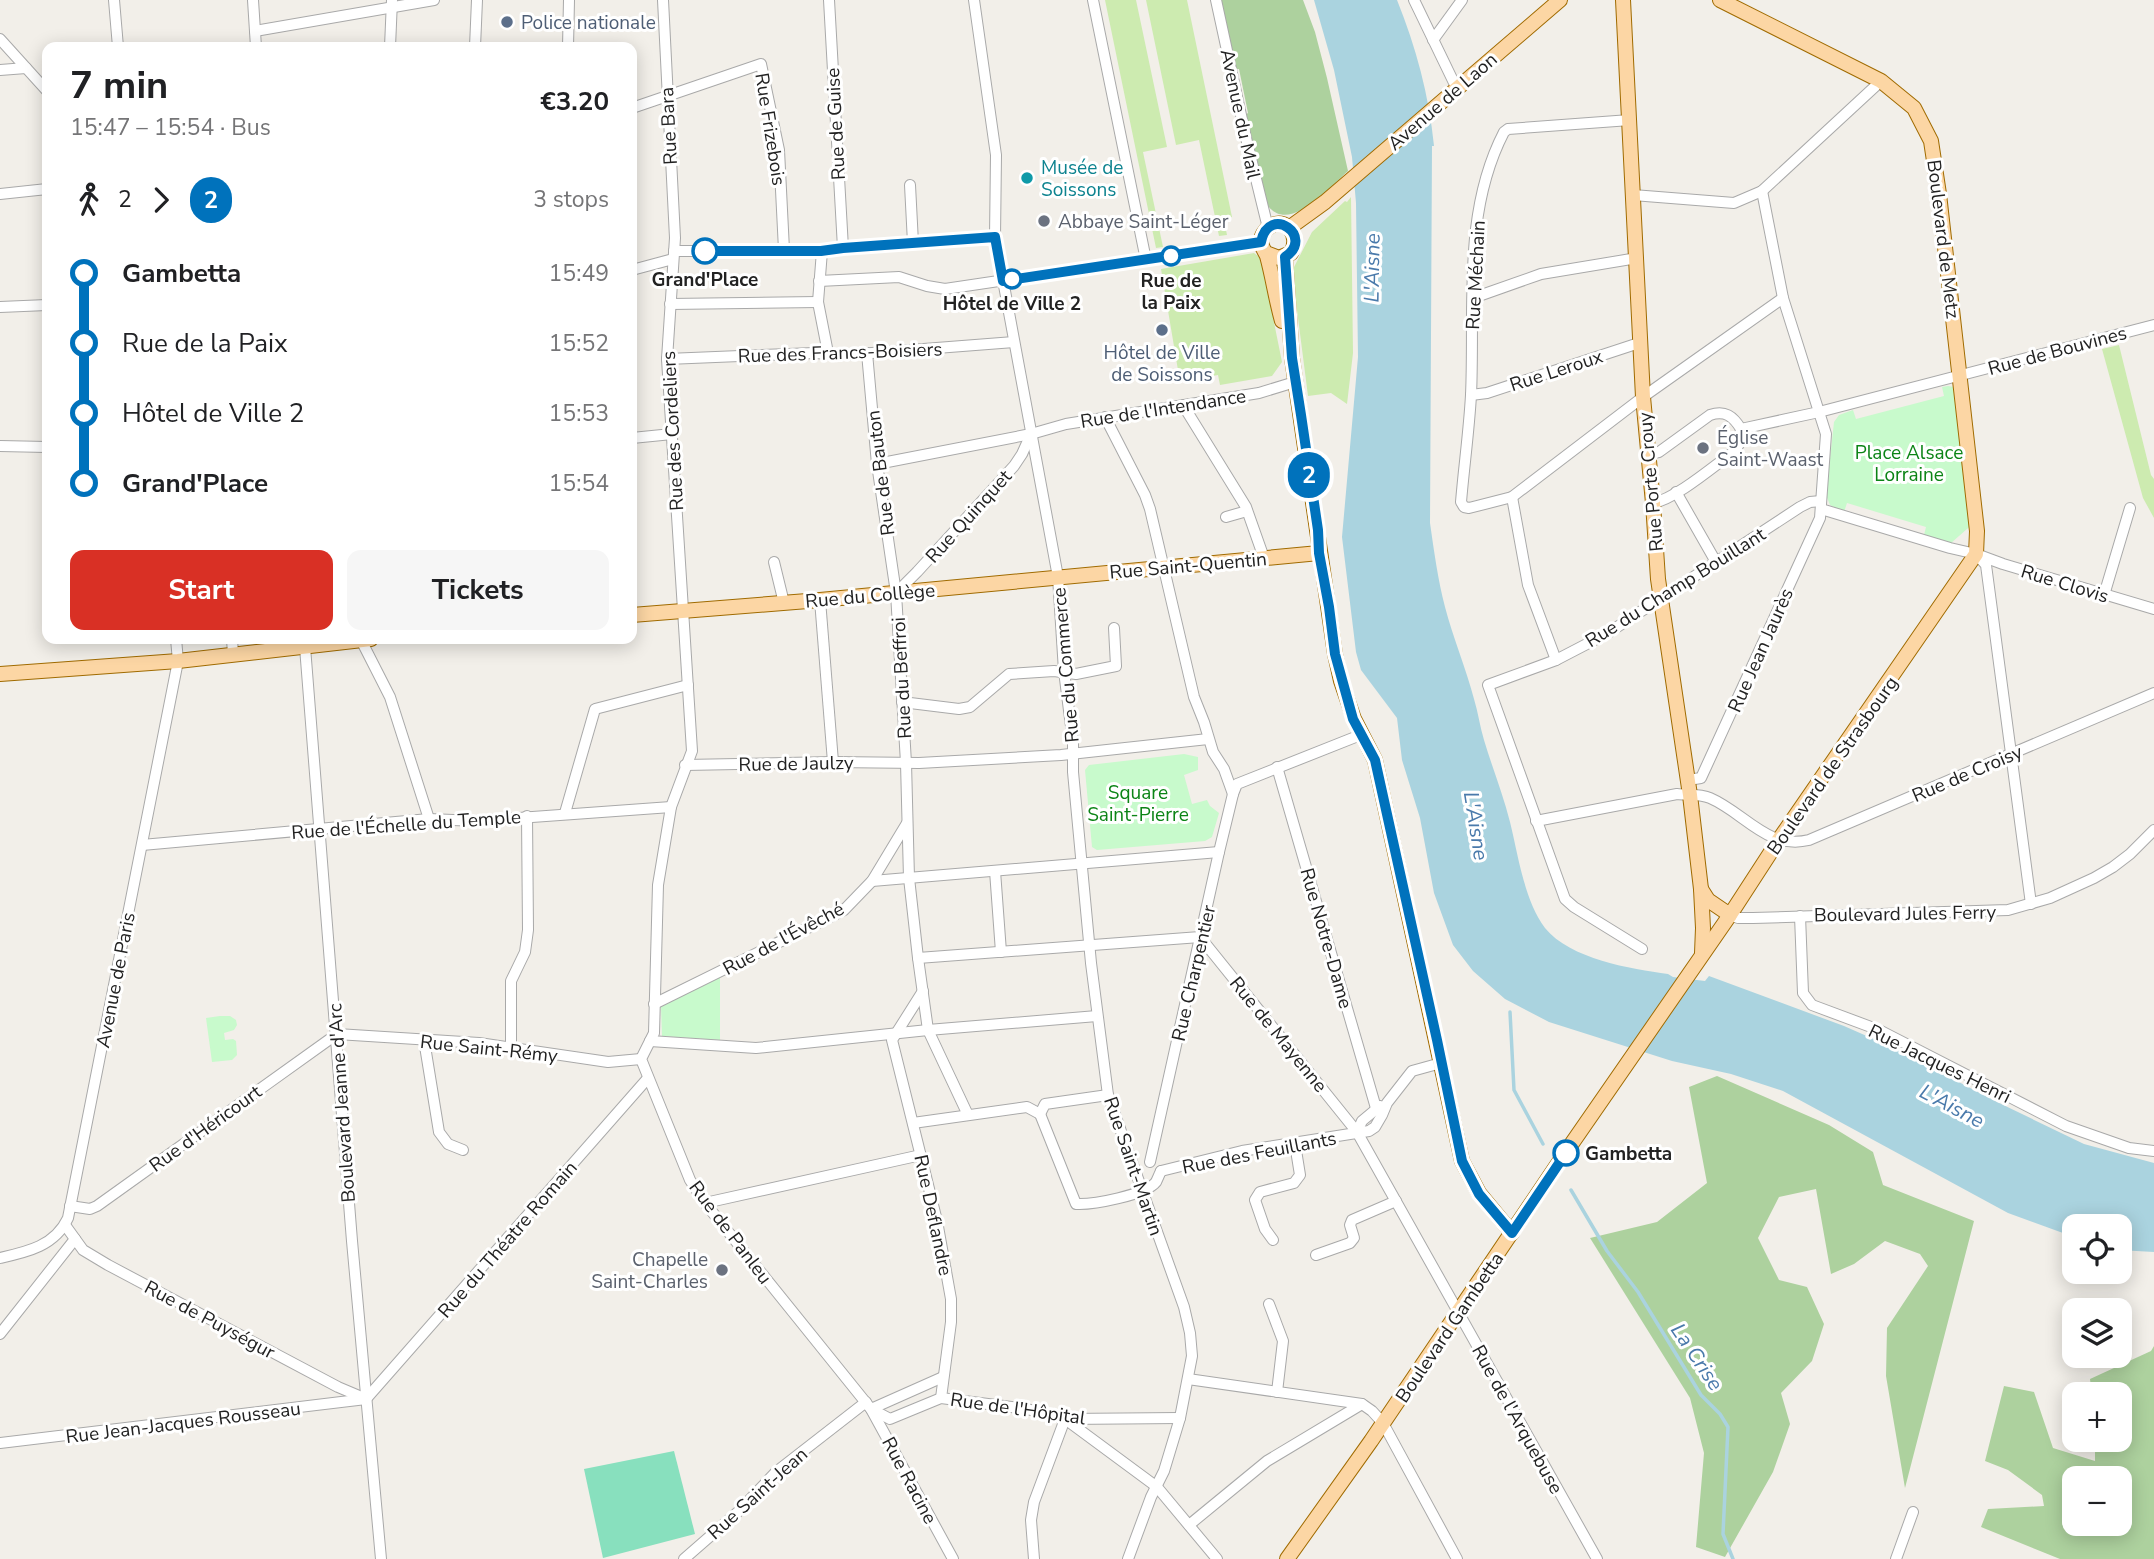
<!DOCTYPE html>
<html lang="en">
<head>
<meta charset="utf-8">
<style>
  :root { --surface:#fff; --page:#f6f6f6; --text:#202124; --muted:#757577; --accent:#d93025 }
  body { margin:0; font-family:"Nunito Sans",sans-serif; background:var(--page); color:var(--text); height:100vh; display:flex; flex-direction:column; font-size:26px; white-space:nowrap }
  * { box-sizing:border-box; margin:0 }
  p { font-size:23px; color:var(--muted) }
  .icon { flex:none; width:38px; height:38px; fill:none; stroke:currentColor; stroke-width:2; stroke-linecap:round; stroke-linejoin:round }
  .map { position:relative; flex:1; overflow:hidden }
  .side { position:absolute; left:42px; top:42px; width:595px; height:602px; display:flex; flex-direction:column; background:var(--surface); border-radius:14px; box-shadow:0 4px 18px #0003 }
  .side>* { flex:none }
  .badge { padding:0 14px; border-radius:23px; font-size:24px; line-height:46px }
  .tools { position:absolute; left:2062px; top:1214px; display:grid; gap:14px }
  .tools a { display:grid; place-items:center; width:70px; height:70px; border-radius:14px; background:var(--surface); box-shadow:0 4px 18px #0003; font-size:35px }
  .map>.badge { position:absolute; translate:-50% -50%; box-shadow:0 0 0 4px #fff }
  .legs { display:flex; align-items:center; gap:10px; height:77px; padding:0 28px; font-size:23px }
  .legs p { margin-inline-start:auto }
  .headline { display:flex; align-items:center; justify-content:space-between; height:119px; padding:0 28px }
  h1 { font-size:38px; font-weight:700; line-height:52px }
  .action { display:flex; gap:14px; margin-top:auto; padding:14px 28px }
  .action a { flex:1; height:80px; border-radius:14px; background:var(--accent); color:#fff; font-size:28px; font-weight:700; line-height:80px; text-align:center }
  .action a+a { background:var(--page); color:var(--text) }
  ul { padding:0 28px; list-style:none }
  li { display:flex; align-items:center; gap:24px; height:70px; font-size:26px }
  li i { display:grid; place-items:center; width:10px; height:100%; margin:0 9px; background:currentColor }
  li i::after { content:''; width:18px; height:18px; margin:-9px; border:5px solid; border-radius:50%; background:var(--surface) }
  li p { margin-inline-start:auto }
  li:first-child i { background:linear-gradient(#0000 50%,currentColor 0) }
  li:last-child i { background:linear-gradient(currentColor 50%,#0000 0) }
  .map>svg:first-child { display:block }
  .grass { fill:#cdebb0 }
  .forest { fill:#add19e; fill-rule:evenodd }
  .park { fill:#c8facc }
  .pitch { fill:#88e0be }
  .water { fill:#aad3df }
  .lines { fill:none; stroke-linecap:round; stroke-linejoin:round }
  .stream { stroke:#aad3df; stroke-width:3.5 }
  .minor-casing { stroke:#a9a9a9; stroke-width:12 }
  .major-casing { stroke:#a06b00; stroke-width:16 }
  .minor { stroke:#fff; stroke-width:10 }
  .major { stroke:#fcd6a4; stroke-width:14 }
  .line-1-casing { stroke:#fff; stroke-width:16 }
  .line-1 { stroke:#0072bc; stroke-width:10 }
  .service-dot { fill:#5c6f8a; stroke:#fff; stroke-width:2.5 }
  .culture-dot { fill:#0f9aa8; stroke:#fff; stroke-width:2.5 }
  .worship-dot { fill:#6b7280; stroke:#fff; stroke-width:2.5 }
  .stop-1-dot { fill:#fff; stroke:#0072bc; stroke-width:3.5 }
  .labels { text-anchor:middle; stroke-width:6; stroke-linejoin:round; paint-order:stroke }
  .service-label { font-size:19px; fill:#4e5e75; stroke:#fff; text-anchor:start }
  .street-label { font-size:19px; fill:#222; stroke:#fff }
  .culture-label { font-size:19px; fill:#0d838f; stroke:#fff; text-anchor:start }
  .worship-label { font-size:19px; fill:#5b616d; stroke:#fff; text-anchor:start }
  .stop-label { font-size:19px; font-weight:bold; fill:#222; stroke:#fff }
  .park-label { font-size:19px; fill:#0c8416; stroke:#fff }
  .water-label { font-size:21px; font-style:italic; fill:#4a7aab; stroke:#fff }
</style>
</head>
<body>
<div class="map">
<svg width="2154" height="1559" viewBox="0 0 2154 1559">
  <rect width="100%" height="100%" fill="#f2efe9"/>
  <!-- grass -->
  <g class="grass">
    <polygon points="1105,0 1136,0 1167,147 1143,152 1163,247 1156,248"/>
    <polygon points="1146,0 1187,0 1232,217 1224,220 1227,235 1219,236 1199,140 1176,145"/>
    <polygon points="1351,197 1353,353 1347,404 1331,393 1308,396 1292,271 1312,232 1345,201 1347,202"/>
    <polygon points="1254,253 1261,258 1282,362 1272,376 1220,385 1218,375 1180,382 1161,269"/>
    <polygon points="2119,345 2151,475 2154,479 2154,518 2143,498 2102,349"/>
  </g>
  <!-- forest -->
  <g class="forest">
    <path d="M1221,0H1303L1315,32L1327,78L1348,171C1329,188 1287,237 1266,203L1245,115L1248,113L1239,69H1236Z"/>
    <polygon points="1717,1076 1829,1125 1873,1152 1883,1185 1974,1221 1905,1488 1886,1376 1887,1328 1928,1266 1920,1254 1885,1241 1854,1264 1831,1274 1816,1189 1779,1197 1758,1238 1779,1280 1807,1287 1824,1324 1812,1361 1781,1393 1790,1424 1773,1472 1725,1557 1696,1547 1704,1453 1690,1398 1590,1238 1657,1222 1707,1183 1689,1087"/>
    <path d="M2154,1346V1559H2060L1981,1527L1988,1509L2044,1506L2042,1495L2008,1470L1985,1461L2004,1386L2034,1392L2053,1448L2095,1461V1440H2119V1395H2092L2090,1379L2151,1351ZM2074,1479H2119V1524H2074Z"/>
  </g>
  <!-- park -->
  <g class="park">
    <polygon points="1948,386 1954,387 1975,522 1951,543 1924,535 1926,527 1847,503 1844,512 1830,505 1826,495 1834,422 1839,415 1853,410 1856,419 1944,396 1942,387"/>
    <polygon points="1184,754 1198,757 1198,770 1184,775 1192,804 1207,800 1210,806 1219,813 1212,837 1205,841 1097,850 1092,847 1085,770 1089,765"/>
    <polygon points="720,976 720,1040 662,1036 661,1007"/>
    <polygon points="220,1016 230,1016 236,1020 237,1025 234,1030 224,1033 225,1040 233,1039 236,1041 237,1055 232,1060 212,1062 206,1018"/>
  </g>
  <!-- pitch -->
  <polygon class="pitch" points="674,1451 695,1534 603,1558 584,1469"/>
  <!-- water -->
  <path class="water" d="M1314,0H1397C1416,47 1429,95 1434,146H1432L1430,523C1434,551 1438,580 1445,607C1453,638 1466,668 1474,699C1478,712 1480,727 1484,740C1492,767 1503,794 1510,822C1518,854 1524,900 1545,928C1570,959 1631,969 1668,974L1673,977L1705,981L1709,976L1844,1026L1894,1048L1995,1101L2084,1144L2154,1163V1252L2119,1250V1227H2074V1237L2008,1213L1783,1091L1731,1074L1672,1061L1549,1022L1505,999L1473,971L1453,945L1434,893L1420,818L1402,760L1397,718L1361,670L1356,652L1342,537L1358,357L1356,203L1352,157L1334,70Z"/>
  <g class="lines">
    <!-- stream -->
    <g class="stream">
      <polyline points="1510,1012 1514,1090 1543,1144"/>
      <polyline points="1571,1190 1607,1251 1638,1292 1701,1395 1720,1414 1728,1427 1723,1534 1733,1559"/>
    </g>
    <defs>
      <g id="minor">
        <polyline points="114,0 118,47"/>
        <polyline points="253,0 256,47"/>
        <polyline points="663,0 675,238 667,359 692,751 671,807 658,885 654,1033 641,1059 690,1180 705,1203 871,1409 953,1559"/>
        <polyline points="829,0 843,248"/>
        <polyline points="974,0 996,155 995,237 1058,577 1064,671 1073,742 1073,772 1091,963 1108,1095 1184,1307 1190,1333 1192,1356 1180,1418 1164,1471 1151,1497 1128,1559"/>
        <polyline points="1093,0 1146,260"/>
        <polyline points="1216,0 1246,138 1268,228"/>
        <polyline points="1414,0 1457,89"/>
        <polyline points="255,31 434,0"/>
        <polyline points="0,39 47,91"/>
        <polyline points="1433,40 1462,0"/>
        <polyline points="390,47 392,0"/>
        <polyline points="475,47 477,0"/>
        <polyline points="568,47 569,0"/>
        <polyline points="0,70 26,68"/>
        <polyline points="632,108 761,64 779,150 784,250"/>
        <path d="M1630,120L1508,129L1504,132C1462,213 1475,307 1471,395C1469,431 1464,466 1461,502L1464,507L1469,508L1512,497L1643,397L1783,298"/>
        <polyline points="910,185 913,243"/>
        <polyline points="0,194 47,189"/>
        <polyline points="1633,195 1734,203 1762,191 1881,81"/>
        <polyline points="674,251 822,251 843,248 995,237"/>
        <polyline points="822,251 818,302 828,353"/>
        <polyline points="632,270 673,259"/>
        <polyline points="819,281 899,277 927,286 945,289 1261,242"/>
        <polyline points="1473,298 1541,274 1637,258"/>
        <polyline points="670,304 818,302"/>
        <polyline points="0,307 47,305"/>
        <polyline points="867,353 877,464 896,593 906,763 909,878 918,958 928,1030 968,1115"/>
        <polyline points="667,359 814,353 846,355 1014,342"/>
        <polyline points="1471,395 1487,393 1642,342"/>
        <polyline points="1183,405 1246,507 1264,558"/>
        <polyline points="1105,417 1145,495 1150,509 1194,697 1204,722 1213,752 1224,769 1233,794"/>
        <polyline points="1741,429 1819,412 1783,298 1762,191"/>
        <polyline points="632,438 672,434"/>
        <polyline points="0,446 47,447"/>
        <path d="M1648,454L1659,452L1710,415C1725,410 1733,416 1741,429L1739,444L1735,451C1715,465 1676,499 1653,503"/>
        <polyline points="877,464 1031,434 1066,424 1259,393 1295,382"/>
        <polyline points="1676,492 1716,562"/>
        <polyline points="1512,497 1528,585 1556,660"/>
        <polyline points="1821,509 1950,548 1976,554 2003,564 2154,609"/>
        <polyline points="1226,517 1247,511"/>
        <polyline points="1976,554 1986,565 1988,580 2031,904"/>
        <polyline points="774,562 784,603"/>
        <polyline points="896,593 917,572 1014,466 1022,454 1031,434"/>
        <polyline points="2104,595 2130,508"/>
        <polyline points="820,600 833,762"/>
        <polyline points="232,639 233,654"/>
        <polyline points="361,640 390,697 429,819"/>
        <polyline points="305,647 352,1241 381,1559"/>
        <polyline points="902,702 959,709 970,707 1009,674 1054,671 1076,674 1116,666 1114,628"/>
        <polyline points="685,765 833,762 919,763 1061,755 1208,739"/>
        <polyline points="1277,767 1376,1108"/>
        <polyline points="1688,780 1701,778 1820,518 1826,434 1819,412 2154,325"/>
        <polyline points="565,813 595,709 688,685"/>
        <path d="M1536,821L1677,794C1687,795 1701,794 1710,798C1745,813 1767,850 1809,840L2154,693"/>
        <polyline points="142,845 429,819 477,821 671,807"/>
        <polyline points="995,871 1001,952"/>
        <polyline points="872,881 1219,852"/>
        <polyline points="1730,915 1738,918 1753,918 2008,910 2050,898 2094,878 2113,867 2130,854 2154,830"/>
        <polyline points="1800,916 1803,993 1812,1005 1879,1030 2066,1126 2129,1148 2154,1151"/>
        <polyline points="1200,937 1357,1132 1597,1559"/>
        <polyline points="1642,949 1574,907 1565,899 1488,685 1556,660 1608,633 1800,507 1810,502 1821,501"/>
        <polyline points="918,958 1200,937"/>
        <polyline points="923,991 892,1040 937,1221 951,1299 951,1322 941,1398"/>
        <polyline points="654,1004 844,910 872,881 907,823"/>
        <polyline points="424,1040 439,1132 448,1144 463,1150"/>
        <polyline points="650,1041 756,1048 928,1030 1097,1016"/>
        <polyline points="511,1049 511,981 525,952 528,930 527,816"/>
        <path d="M1040,1114L1076,1204C1092,1205 1146,1195 1156,1182C1157,1180 1160,1173 1161,1171"/>
        <polyline points="1040,1114 1045,1104 1108,1095"/>
        <polyline points="913,1123 1027,1107 1040,1114"/>
        <polyline points="1357,1132 1362,1121 1380,1106"/>
        <polyline points="1150,1162 1219,852 1233,794 1237,784 1363,734"/>
        <polyline points="1161,1171 1242,1151 1369,1131 1375,1127 1382,1115 1387,1103 1412,1071 1441,1063"/>
        <polyline points="705,1203 921,1155"/>
        <polyline points="70,1206 90,1209 97,1206 337,1034 479,1043 608,1062 641,1059"/>
        <polyline points="65,1225 83,1250 108,1265 338,1387 364,1398"/>
        <polyline points="1273,1240 1265,1229 1255,1200 1260,1192 1294,1183 1300,1175 1295,1144"/>
        <polyline points="1316,1255 1350,1243 1354,1238 1350,1225 1352,1220 1396,1201"/>
        <path d="M0,1258C27,1252 55,1246 68,1218L178,661L176,639"/>
        <polyline points="1269,1304 1283,1341 1277,1392"/>
        <polyline points="0,1334 75,1239"/>
        <polyline points="1188,1379 1362,1404 1372,1411 1383,1423 1457,1559"/>
        <polyline points="366,1399 648,1078"/>
        <polyline points="871,1409 943,1377"/>
        <polyline points="873,1410 890,1419 941,1398 1027,1409 1065,1419 1180,1418"/>
        <polyline points="1065,1419 1157,1487 1217,1559"/>
        <polyline points="0,1443 366,1399"/>
        <polyline points="1189,1525 1267,1461 1362,1404"/>
        <polyline points="684,1559 739,1511 776,1472 866,1402"/>
        <polyline points="1034,1559 1031,1520 1034,1502 1065,1419"/>
        <polyline points="1896,1559 1913,1512"/>
      </g>
      <g id="major">
        <polyline points="1623,0 1643,397 1653,503 1658,579 1690,795 1701,889 1703,928 1702,953"/>
        <polyline points="1289,228 1325,202 1560,0"/>
        <path d="M1266,253L1279,258L1291,253C1301,236 1286,215 1269,227C1265,230 1261,236 1261,241C1261,247 1265,251 1267,256C1273,278 1276,300 1282,321"/>
        <polyline points="1285,257 1292,358 1335,654 1341,681 1354,719 1375,760 1462,1161 1479,1193 1512,1233"/>
        <polyline points="632,615 820,600 1319,553"/>
        <polyline points="0,674 178,661 371,639"/>
        <polyline points="1701,889 1708,900 1730,915"/>
        <polyline points="1287,1559 1371,1441 1568,1149 1730,915 1778,841 1976,554 1977,531 1939,194 1931,141 1914,108 1881,81 1720,0"/>
      </g>
    </defs>
    <!-- minor casing -->
    <use href="#minor" class="minor-casing"/>
    <!-- major casing -->
    <use href="#major" class="major-casing"/>
    <!-- minor -->
    <use href="#minor" class="minor"/>
    <!-- major -->
    <use href="#major" class="major"/>
  </g>
  <g class="lines">
    <defs>
      <path id="line-1" d="M705,251H821L843,248L995,237L1003,281L1261,242C1269,203 1316,237 1285,257L1292,358L1301,415L1318,530L1319,553L1329,607L1335,654L1353,719L1375,760L1437,1040L1462,1161L1479,1194L1512,1233L1566,1153"/>
    </defs>
    <!-- line-1 casing -->
    <use href="#line-1" class="line-1-casing"/>
    <!-- line-1 -->
    <use href="#line-1" class="line-1"/>
  </g>
  <!-- markers -->
  <g class="service-dot">
    <circle cx="507" cy="22" r="7"/>
    <circle cx="1162" cy="330" r="7"/>
  </g>
  <circle class="culture-dot" cx="1027" cy="178" r="7"/>
  <g class="worship-dot">
    <circle cx="1044" cy="221" r="7"/>
    <circle cx="1703" cy="448" r="7"/>
    <circle cx="722" cy="1270" r="7"/>
  </g>
  <g class="stop-1-dot">
    <circle cx="705" cy="251" r="12"/>
    <circle cx="1171" cy="256" r="9"/>
    <circle cx="1012" cy="279" r="9"/>
    <circle cx="1566" cy="1153" r="12"/>
  </g>
  <g class="labels">
    <!-- service labels -->
    <g class="service-label">
      <text x="521" y="29">Police nationale</text>
      <text x="1162" y="359" text-anchor="middle">Hôtel de Ville<tspan x="1162" dy="22">de Soissons</tspan></text>
    </g>
    <!-- street labels -->
    <g class="street-label">
      <text transform="translate(1442 101) rotate(-41)" y="7">Avenue de Laon</text>
      <text transform="translate(1241 114) rotate(78)" y="7">Avenue du Mail</text>
      <text transform="translate(835 124) rotate(-93)" y="7">Rue de Guise</text>
      <text transform="translate(668 126) rotate(-93)" y="7">Rue Bara</text>
      <text transform="translate(771 129) rotate(81)" y="7">Rue Frizebois</text>
      <text transform="translate(1944 239) rotate(83)" y="7">Boulevard de Metz</text>
      <text transform="translate(1475 275) rotate(-87)" y="7">Rue Méchain</text>
      <text transform="translate(2057 350) rotate(-15)" y="7">Rue de Bouvines</text>
      <text transform="translate(840 352) rotate(-2)" y="7">Rue des Francs-Boisiers</text>
      <text transform="translate(1556 370) rotate(-18)" y="7">Rue Leroux</text>
      <text transform="translate(1163 408) rotate(-9)" y="7">Rue de l'Intendance</text>
      <text transform="translate(672 431) rotate(-93)" y="7">Rue des Cordeliers</text>
      <text transform="translate(880 473) rotate(-97)" y="7">Rue de Bauton</text>
      <text transform="translate(1650 482) rotate(-95)" y="7">Rue Porte Crouy</text>
      <text transform="translate(968 516) rotate(-48)" y="7">Rue Quinquet</text>
      <text transform="translate(1188 565) rotate(-5)" y="7">Rue Saint-Quentin</text>
      <text transform="translate(2065 583) rotate(17)" y="7">Rue Clovis</text>
      <text transform="translate(1675 587) rotate(-32)" y="7">Rue du Champ Bouillant</text>
      <text transform="translate(870 595) rotate(-5)" y="7">Rue du Collège</text>
      <text transform="translate(1760 650) rotate(-66)" y="7">Rue Jean Jaurès</text>
      <text transform="translate(1065 665) rotate(-95)" y="7">Rue du Commerce</text>
      <text transform="translate(901 678) rotate(-93)" y="7">Rue du Beffroi</text>
      <text transform="translate(796 763) rotate(-1)" y="7">Rue de Jaulzy</text>
      <text transform="translate(1832 765) rotate(-55)" y="7">Boulevard de Strasbourg</text>
      <text transform="translate(1967 773) rotate(-23)" y="7">Rue de Croisy</text>
      <text transform="translate(406 824) rotate(-4)" y="7">Rue de l'Échelle du Temple</text>
      <text transform="translate(1905 913) rotate(-1)" y="7">Boulevard Jules Ferry</text>
      <text transform="translate(783 938) rotate(-28)" y="7">Rue de l'Évêché</text>
      <text transform="translate(1327 938) rotate(74)" y="7">Rue Notre-Dame</text>
      <text transform="translate(1193 973) rotate(-77)" y="7">Rue Charpentier</text>
      <text transform="translate(115 980) rotate(-79)" y="7">Avenue de Paris</text>
      <text transform="translate(1279 1034) rotate(51)" y="7">Rue de Mayenne</text>
      <text transform="translate(489 1048) rotate(6)" y="7">Rue Saint-Rémy</text>
      <text transform="translate(1940 1063) rotate(26)" y="7">Rue Jacques Henri</text>
      <text transform="translate(341 1103) rotate(-94)" y="7">Boulevard Jeanne d'Arc</text>
      <text transform="translate(205 1128) rotate(-36)" y="7">Rue d'Héricourt</text>
      <text transform="translate(1259 1152) rotate(-11)" y="7">Rue des Feuillants</text>
      <text transform="translate(1134 1166) rotate(71)" y="7">Rue Saint-Martin</text>
      <text transform="translate(934 1215) rotate(78)" y="7">Rue Deflandre</text>
      <text transform="translate(731 1232) rotate(53)" y="7">Rue de Panleu</text>
      <text transform="translate(507 1239) rotate(-49)" y="7">Rue du Théatre Romain</text>
      <text transform="translate(210 1319) rotate(28)" y="7">Rue de Puységur</text>
      <text transform="translate(1449 1327) rotate(-56)" y="7">Boulevard Gambetta</text>
      <text transform="translate(1018 1408) rotate(8)" y="7">Rue de l'Hôpital</text>
      <text transform="translate(1518 1419) rotate(61)" y="7">Rue de l'Arquebuse</text>
      <text transform="translate(183 1422) rotate(-7)" y="7">Rue Jean-Jacques Rousseau</text>
      <text transform="translate(910 1480) rotate(62)" y="7">Rue Racine</text>
      <text transform="translate(757 1493) rotate(-42)" y="7">Rue Saint-Jean</text>
    </g>
    <!-- culture labels -->
    <g class="culture-label">
      <text x="1041" y="174">Musée de<tspan x="1041" dy="22">Soissons</tspan></text>
    </g>
    <!-- worship labels -->
    <g class="worship-label">
      <text x="1058" y="228">Abbaye Saint-Léger</text>
      <text x="1717" y="444">Église<tspan x="1717" dy="22">Saint-Waast</tspan></text>
      <text x="708" y="1266" text-anchor="end">Chapelle<tspan x="708" dy="22">Saint-Charles</tspan></text>
    </g>
    <!-- stop labels -->
    <g class="stop-label">
      <text x="705" y="286">Grand'Place</text>
      <text x="1171" y="287">Rue de<tspan x="1171" dy="22">la Paix</tspan></text>
      <text x="1012" y="310">Hôtel de Ville 2</text>
      <text x="1585" y="1160" text-anchor="start">Gambetta</text>
    </g>
    <!-- park labels -->
    <g class="park-label">
      <text x="1909" y="459">Place Alsace<tspan x="1909" dy="22">Lorraine</tspan></text>
      <text x="1138" y="799">Square<tspan x="1138" dy="22">Saint-Pierre</tspan></text>
    </g>
    <!-- water labels -->
    <g class="water-label">
      <text transform="translate(1372 268) rotate(-89)" y="7">L'Aisne</text>
      <text transform="translate(1476 826) rotate(81)" y="7">L'Aisne</text>
      <text transform="translate(1952 1106) rotate(28)" y="7">L'Aisne</text>
      <text transform="translate(1697 1357) rotate(56)" y="7">La Crise</text>
    </g>
  </g>
</svg>
<div class="tools">
<a><svg class="icon" aria-label="locate" viewBox="0 0 24 24"><circle cx="12" cy="12" r="6"/><path d="M12 2v4M12 18v4M2 12h4M18 12h4"/></svg></a>
<a><svg class="icon" aria-label="layers" viewBox="0 0 24 24"><path d="M12 4l9 5-9 5-9-5zM3 14l9 5 9-5"/></svg></a>
<a>+</a>
<a>−</a>
</div>
<b class="badge" style="left:1309px;top:475px;background:#0072bc;color:#fff">2</b>
<section class="side">
<div class="headline"><div><h1>7 min</h1><p>15:47 – 15:54 · Bus</p></div><b>€3.20</b></div>
<div class="legs"><svg class="icon" aria-label="walk" viewBox="0 0 24 24"><circle cx="13" cy="4" r="2"/><path d="M13 8l-2 6 4 7M11 14l-3 7M7 12l3-4h3l4 4"/></svg>2<svg class="icon" aria-label="forward" viewBox="0 0 24 24"><path d="M9 5l7 7-7 7"/></svg><b class="badge" style="background:#0072bc;color:#fff">2</b><p>3 stops</p></div>
<ul>
<li><i style="color:#0072bc"></i><b>Gambetta</b><p>15:49</p></li>
<li><i style="color:#0072bc"></i><span>Rue de la Paix</span><p>15:52</p></li>
<li><i style="color:#0072bc"></i><span>Hôtel de Ville 2</span><p>15:53</p></li>
<li><i style="color:#0072bc"></i><b>Grand'Place</b><p>15:54</p></li>
</ul>
<div class="action"><a>Start</a><a>Tickets</a></div>
</section>
</div>
</body>
</html>
